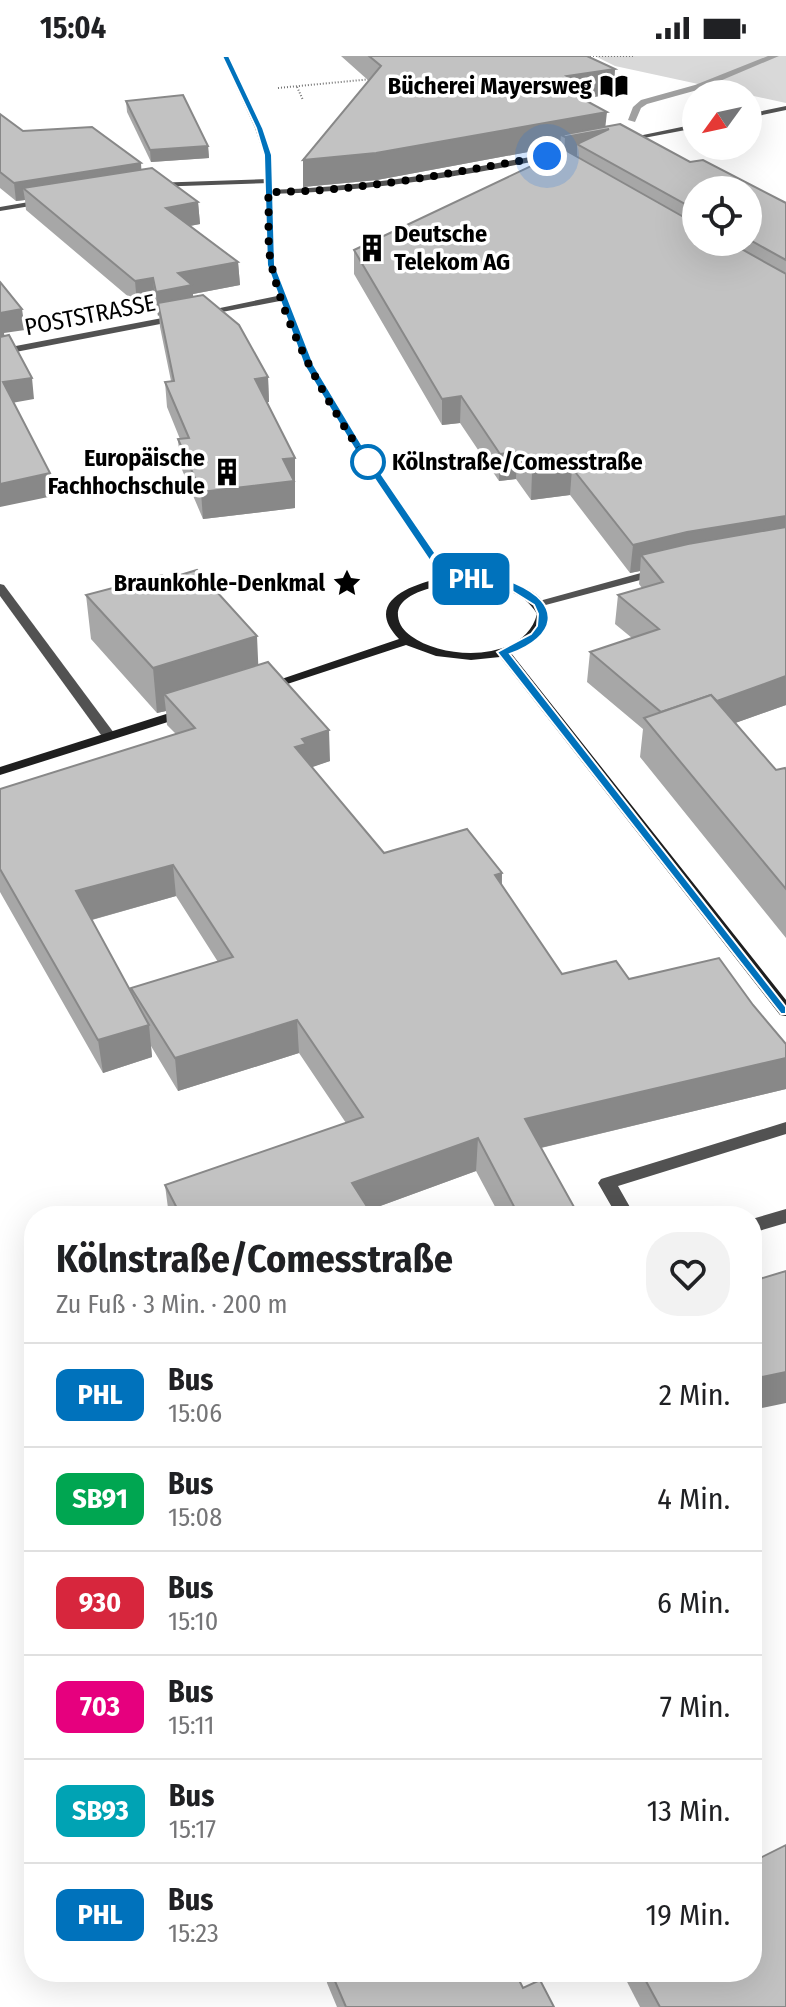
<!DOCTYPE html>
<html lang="de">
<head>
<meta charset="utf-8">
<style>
  :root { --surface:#fff; --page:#f2f2f2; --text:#202124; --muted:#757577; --line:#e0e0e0 }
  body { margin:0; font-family:"Fira Sans Condensed",sans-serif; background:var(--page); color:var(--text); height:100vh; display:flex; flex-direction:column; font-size:30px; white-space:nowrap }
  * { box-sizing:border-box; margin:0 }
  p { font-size:26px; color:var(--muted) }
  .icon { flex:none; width:44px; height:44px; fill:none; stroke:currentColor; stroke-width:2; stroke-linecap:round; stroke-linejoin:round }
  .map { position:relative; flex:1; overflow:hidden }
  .panel { position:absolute; left:24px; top:1150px; width:738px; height:776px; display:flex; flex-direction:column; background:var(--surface); border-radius:32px; box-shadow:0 8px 32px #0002 }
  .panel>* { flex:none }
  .badge { padding:0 16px; border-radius:12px; font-size:28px; line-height:52px }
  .needle { width:52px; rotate:237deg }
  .tools { position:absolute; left:682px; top:24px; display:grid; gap:16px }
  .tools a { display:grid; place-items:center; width:80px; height:80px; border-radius:50%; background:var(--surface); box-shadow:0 8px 32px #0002; font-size:40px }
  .you { position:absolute; width:40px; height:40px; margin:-20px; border:6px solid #fff; border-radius:50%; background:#1a73e8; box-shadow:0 0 0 12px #1a73e833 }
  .map>.badge { position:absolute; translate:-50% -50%; box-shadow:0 0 0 4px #fff }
  .round { display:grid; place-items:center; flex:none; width:84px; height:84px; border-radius:32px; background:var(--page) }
  .head { display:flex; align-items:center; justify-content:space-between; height:136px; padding:0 32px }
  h1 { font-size:38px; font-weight:700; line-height:60px }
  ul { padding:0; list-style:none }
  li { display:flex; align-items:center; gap:24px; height:104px; padding:0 32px; border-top:2px solid var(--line) }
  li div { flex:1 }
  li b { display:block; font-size:30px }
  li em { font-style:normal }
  li .badge { min-width:88px; font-weight:700; text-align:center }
  .status { display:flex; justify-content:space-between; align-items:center; height:56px; padding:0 40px; background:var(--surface); direction:ltr }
  .status svg { height:22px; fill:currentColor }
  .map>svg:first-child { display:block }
  .green { fill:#d9d9d9 }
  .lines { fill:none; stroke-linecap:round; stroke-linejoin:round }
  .stream { fill:#a0a0a0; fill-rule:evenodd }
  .path { stroke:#747474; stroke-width:2; stroke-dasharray:1 2; stroke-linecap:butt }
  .lane { fill:#525252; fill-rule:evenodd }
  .street { fill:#525252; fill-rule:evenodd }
  .secondary { fill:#1f1f1f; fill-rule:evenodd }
  .wall { fill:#a7a7a7; fill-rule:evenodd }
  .shaded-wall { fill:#888 }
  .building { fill:#c2c2c2; stroke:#888; stroke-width:2 }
  .line { fill:#0072bc; stroke:#fff; stroke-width:2 }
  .walk { stroke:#000; stroke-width:8; stroke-dasharray:0 14.4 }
  .stop-dot { fill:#fff; stroke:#0072bc; stroke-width:4 }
  .labels { text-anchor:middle; stroke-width:7; stroke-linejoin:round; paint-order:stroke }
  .far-poi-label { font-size:24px; font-weight:bold; fill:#000; stroke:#fff; text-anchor:end }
  .far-street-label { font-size:24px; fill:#000; stroke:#fff }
  .far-stop-label { font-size:24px; font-weight:bold; fill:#000; stroke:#fff; text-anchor:start }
</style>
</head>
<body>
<div class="status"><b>15:04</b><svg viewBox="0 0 49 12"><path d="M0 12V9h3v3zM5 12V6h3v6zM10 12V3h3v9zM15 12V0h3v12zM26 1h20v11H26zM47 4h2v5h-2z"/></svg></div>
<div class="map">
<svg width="786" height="1951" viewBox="0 0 786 1951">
  <rect width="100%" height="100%" fill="#fff"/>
  <!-- green -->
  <polygon class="green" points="595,0 786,0 786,47 615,10"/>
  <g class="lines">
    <!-- stream -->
    <polygon class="stream" points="768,0 779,0 701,33 647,48 641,52 635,66 628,64 633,51 641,44 695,29"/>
    <!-- path -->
    <g class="path">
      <polyline points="575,0 635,0"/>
      <polyline points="297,31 303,44"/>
      <polyline points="278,32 372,23"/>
    </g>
    <!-- lane -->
    <g class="lane">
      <polygon points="0,528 4,529 114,677 114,683 104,683 0,540"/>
      <polygon points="786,1066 786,1078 618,1130 635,1160 617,1160 598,1127 601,1123"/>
      <polygon points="786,1153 786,1167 752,1177 752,1163"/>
    </g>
    <!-- street -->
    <g class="street">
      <polygon points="786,50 786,54 748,62 748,58"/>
      <polygon points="696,68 696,72 623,86 619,84"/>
      <path d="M577,92L580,96C477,118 373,136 268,138L264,136L268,134C373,131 474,112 577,92Z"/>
      <polygon points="268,123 271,127 152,131 148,129 152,127"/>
      <polygon points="46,143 49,147 0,155 0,151"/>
      <polygon points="282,239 287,242 285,244 201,260 196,257"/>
      <polygon points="178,259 183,262 181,264 0,299 0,293"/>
      <polygon points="659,512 663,514 663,518 538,551 532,547"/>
    </g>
    <!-- secondary -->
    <g class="secondary">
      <path d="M222,0H228L263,72L272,99L275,209L314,309L365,394L452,521C475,517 522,524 539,541C543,545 546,553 549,558C544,580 531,589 511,597L786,944V960L780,959L500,601L471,604L436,600L406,589L269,634L264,635L258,631L399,583C363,546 410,529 441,522L355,394L304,309L267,209L264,99L255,72ZM469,526C495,531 522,533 537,558C525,606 445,605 411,580C404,575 399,569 398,560C396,533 450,528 469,526Z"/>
      <polygon points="185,652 191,656 190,659 0,719 0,711"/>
    </g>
  </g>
  <!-- wall -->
  <g class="wall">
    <path d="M341,0H587L615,13L613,38L583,43L606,71L786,147V649L735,667L776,714H786V882L640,701L643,673L587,626L590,596L632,582L615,568L618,539L642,532L639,528L640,515L630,517L570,439L531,444L516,423L499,425L460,367L442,369L354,218V194L560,96V90L377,124L303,131V104L369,25ZM696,134H748V186H696Z"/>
    <polygon points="126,45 208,90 209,102 151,106 127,56"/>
    <polygon points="0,58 23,75 141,107 141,114 198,146 200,168 190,170 238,206 240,229 193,238 193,241 268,321 269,346 267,346 295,402 295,452 203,463 180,409 178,383 180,383 167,351 165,326 171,325 160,271 159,259 158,260 155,245 137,248 26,154 25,144 16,145 0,132"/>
    <path d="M86,539L258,609L330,705L311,711L384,797L502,817V829L562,918L629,923L753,949L786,988V1033L541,1092L579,1160H500L476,1115L369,1154L373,1160H169L165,1129L346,1067L299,997L178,1035L151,990L152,1001L103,1017L0,836V733L176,678L167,669L166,655L157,657L91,583ZM176,840L218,906L131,932L132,938L92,864Z"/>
    <polygon points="326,1916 515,1916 523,1932 554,1951 337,1951 327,1927"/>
    <polygon points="625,1916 752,1916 786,1951 640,1951 624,1920"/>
  </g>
  <!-- shaded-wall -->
  <g class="shaded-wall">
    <polygon points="615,13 613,38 577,43 557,29 567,20"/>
    <polygon points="607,56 605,74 609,73 577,88 577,100 564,103 565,81 561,79 560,90 377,124 303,131 303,104"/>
    <polygon points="208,90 209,102 151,106 150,94"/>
    <polygon points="141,107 142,125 23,132 25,144 16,145 14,127"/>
    <polygon points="198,146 200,168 168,174 166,152"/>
    <polygon points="238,206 240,229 193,238 194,253 158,247 159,259 158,260 156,236 178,217"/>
    <polygon points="153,222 155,245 137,248 135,225"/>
    <polygon points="22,253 25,274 4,277 6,289 0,290 0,257"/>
    <polygon points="268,321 269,346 256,348 255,323"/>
    <polygon points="32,322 34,343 6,348 3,326"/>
    <polygon points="461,340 460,367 442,369 442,343"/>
    <polygon points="517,396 516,423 499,425 500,398"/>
    <polygon points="295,402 295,452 203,463 201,436 283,403"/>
    <polygon points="572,412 570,439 531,444 532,417"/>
    <polygon points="50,417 53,440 0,451 0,428"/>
    <polygon points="786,460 786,487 641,499 640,515 630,517 633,489 687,476"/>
    <polygon points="257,580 259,625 164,638 166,655 157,657 153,612"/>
    <polygon points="786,620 786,649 668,691 667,662"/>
    <polygon points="329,674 330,705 307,713 295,691 302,683"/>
    <polygon points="173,809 176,840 80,867 76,835"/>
    <polygon points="502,817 501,849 495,819"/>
    <polygon points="297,964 299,997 178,1035 175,1002"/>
    <polygon points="149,969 152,1001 103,1017 98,984"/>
    <polygon points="786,1002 786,1033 523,1096 525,1063"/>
    <polygon points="478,1082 476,1115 353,1160 352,1127"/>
    <polygon points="786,1316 786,1347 752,1354 752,1323"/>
  </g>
  <!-- building -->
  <g class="building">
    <polygon points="369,0 587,0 615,13 567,20 578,26 557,29 607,56 376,97 303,104 381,10"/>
    <polygon points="183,39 208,90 150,94 126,45"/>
    <polygon points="0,58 23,75 92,71 141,107 14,127 0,116"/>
    <polygon points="620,68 690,106 703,104 786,147 786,204 748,183 748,134 696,134 696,154 577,88 609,73 565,81 561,79"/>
    <polygon points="565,94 696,168 696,186 729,186 786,218 786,460 687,476 633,489 572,412 532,417 517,396 500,398 461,340 442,343 354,194"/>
    <polygon points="152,112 198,146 166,152 238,206 178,217 192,229 156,236 153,222 135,225 23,132"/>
    <polygon points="0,226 22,253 0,257"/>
    <polygon points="203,239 239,269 268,321 255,323 295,402 283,403 294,425 201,436 178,383 189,382 165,326 174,325 158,247"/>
    <polygon points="9,279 32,322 3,326 50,417 0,428 0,281"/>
    <polygon points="786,471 786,620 717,645 711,639 661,656 590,596 659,573 618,539 663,526 641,499 688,488"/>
    <polygon points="197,514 257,580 153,612 86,539 162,519 167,523"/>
    <polygon points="268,606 329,674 302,683 306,688 295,691 384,797 467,773 502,817 495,819 562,918 616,905 629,923 719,902 753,949 786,988 786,1002 525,1063 579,1160 519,1160 478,1082 352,1127 373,1160 181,1160 165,1129 363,1061 297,964 175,1002 131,932 233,901 173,809 76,835 149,969 98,984 0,813 0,733 195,672 164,638"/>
    <polygon points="711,639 776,714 785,712 786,714 786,833 644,662"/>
    <polygon points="786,1215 786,1316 752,1323 752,1223 753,1225"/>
    <polygon points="786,1789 786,1951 660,1951 641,1916 752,1916 752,1806"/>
    <polygon points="331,1916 515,1916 523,1932 540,1924 554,1951 346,1951"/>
  </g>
  <!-- line -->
  <path class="line" d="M222,0H229L263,72L272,99L275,209L314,309L365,394L451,520C472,521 495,519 515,527C564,548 557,581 510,598L786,951V958H781L497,596L531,578L537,570L538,558L534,549L507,532L491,528L444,526L355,394L304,309L267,209L264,99L256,72Z"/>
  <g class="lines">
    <!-- walk -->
    <path class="walk" d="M368,406C330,352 286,276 272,211C266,188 270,160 268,136C362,136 455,116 547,100"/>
  </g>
  <!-- icons -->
  <defs>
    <symbol id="library-bare" viewBox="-9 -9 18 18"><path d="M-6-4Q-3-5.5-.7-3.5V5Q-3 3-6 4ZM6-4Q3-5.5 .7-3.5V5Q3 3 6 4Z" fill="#000" stroke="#fff" stroke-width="2.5" paint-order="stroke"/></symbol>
    <symbol id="building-bare" viewBox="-9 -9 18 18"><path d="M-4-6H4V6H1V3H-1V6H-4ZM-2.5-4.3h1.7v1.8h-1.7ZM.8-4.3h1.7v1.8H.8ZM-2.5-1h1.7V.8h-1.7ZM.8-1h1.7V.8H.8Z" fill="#000" stroke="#fff" stroke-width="2.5" paint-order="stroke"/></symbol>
    <symbol id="sight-bare" viewBox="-9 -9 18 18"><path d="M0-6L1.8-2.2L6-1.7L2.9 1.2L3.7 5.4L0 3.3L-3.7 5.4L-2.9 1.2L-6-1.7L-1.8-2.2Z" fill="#000" stroke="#fff" stroke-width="2.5" paint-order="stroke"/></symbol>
  </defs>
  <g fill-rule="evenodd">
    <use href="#library-bare" x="594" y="10" width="40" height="40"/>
    <use href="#building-bare" x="352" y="172" width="40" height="40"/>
    <use href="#building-bare" x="207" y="396" width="40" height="40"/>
    <use href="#sight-bare" x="327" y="507" width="40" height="40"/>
  </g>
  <!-- markers -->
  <circle class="stop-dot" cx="368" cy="406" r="16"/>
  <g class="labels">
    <!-- far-poi labels -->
    <g class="far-poi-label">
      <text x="592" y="38">Bücherei Mayersweg</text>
      <text x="394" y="186" text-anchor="start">Deutsche<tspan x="394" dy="28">Telekom AG</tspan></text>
      <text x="205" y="410">Europäische<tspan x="205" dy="28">Fachhochschule</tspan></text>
      <text x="325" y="535">Braunkohle-Denkmal</text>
    </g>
    <!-- far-street labels -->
    <g class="far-street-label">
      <text transform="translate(90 259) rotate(-11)" y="8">POSTSTRASSE</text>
    </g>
    <!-- far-stop labels -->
    <g class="far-stop-label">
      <text x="392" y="414">Kölnstraße/Comesstraße</text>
    </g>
  </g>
</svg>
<div class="tools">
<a><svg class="needle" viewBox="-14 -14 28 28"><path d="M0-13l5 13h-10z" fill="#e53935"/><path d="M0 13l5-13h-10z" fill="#757577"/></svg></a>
<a><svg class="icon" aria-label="locate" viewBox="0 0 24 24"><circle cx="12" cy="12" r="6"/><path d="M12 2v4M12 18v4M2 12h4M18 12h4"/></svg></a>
</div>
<div class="you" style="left:547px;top:100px"></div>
<b class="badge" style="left:471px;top:523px;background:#0072bc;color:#fff">PHL</b>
<section class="panel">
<div class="head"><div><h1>Kölnstraße/Comesstraße</h1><p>Zu Fuß · 3 Min. · 200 m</p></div><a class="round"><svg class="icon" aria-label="heart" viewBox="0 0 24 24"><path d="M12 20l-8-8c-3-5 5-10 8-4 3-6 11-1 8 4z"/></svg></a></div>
<ul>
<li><span class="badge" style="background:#0072bc;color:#fff">PHL</span><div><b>Bus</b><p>15:06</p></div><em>2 Min.</em></li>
<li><span class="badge" style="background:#00a651;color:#fff">SB91</span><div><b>Bus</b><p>15:08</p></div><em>4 Min.</em></li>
<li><span class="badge" style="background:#d7263d;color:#fff">930</span><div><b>Bus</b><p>15:10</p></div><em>6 Min.</em></li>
<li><span class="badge" style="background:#e6007e;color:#fff">703</span><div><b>Bus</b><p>15:11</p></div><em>7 Min.</em></li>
<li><span class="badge" style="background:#00a3b4;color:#fff">SB93</span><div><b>Bus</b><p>15:17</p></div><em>13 Min.</em></li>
<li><span class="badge" style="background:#0072bc;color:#fff">PHL</span><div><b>Bus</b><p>15:23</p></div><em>19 Min.</em></li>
</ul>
</section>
</div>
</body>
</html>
